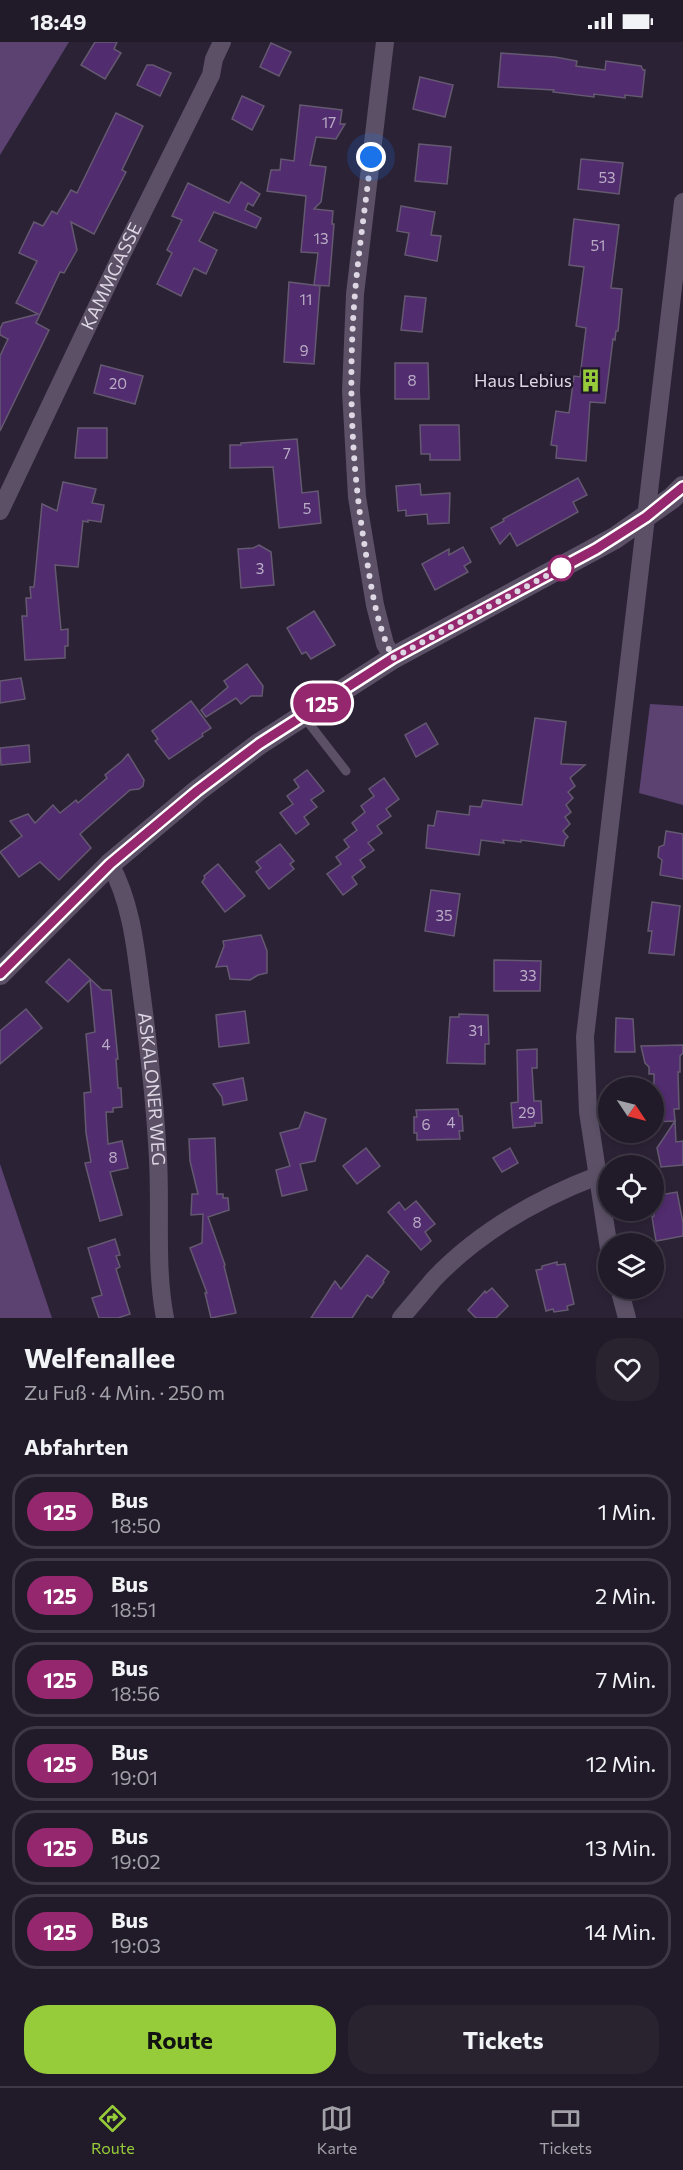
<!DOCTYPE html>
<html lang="de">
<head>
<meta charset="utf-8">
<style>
  :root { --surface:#211a28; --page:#292330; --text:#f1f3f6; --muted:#a2a1a8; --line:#3e3845; --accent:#96cc3a }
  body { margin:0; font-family:Commissioner,sans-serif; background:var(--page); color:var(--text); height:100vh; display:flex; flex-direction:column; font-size:22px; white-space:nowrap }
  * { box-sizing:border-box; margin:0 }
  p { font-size:20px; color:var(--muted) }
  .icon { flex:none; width:33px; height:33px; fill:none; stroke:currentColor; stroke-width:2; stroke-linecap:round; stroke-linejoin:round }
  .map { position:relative; height:1276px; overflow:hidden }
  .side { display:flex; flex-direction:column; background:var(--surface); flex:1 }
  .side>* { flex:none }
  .badge { padding:0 12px; border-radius:20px; font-size:21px; line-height:39px }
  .needle { width:39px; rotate:125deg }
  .fabs { position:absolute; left:598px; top:1035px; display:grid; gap:12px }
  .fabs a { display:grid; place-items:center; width:66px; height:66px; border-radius:50%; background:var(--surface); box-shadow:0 3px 9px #0003,0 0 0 2px var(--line); font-size:30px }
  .you { position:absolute; width:30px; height:30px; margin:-15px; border:4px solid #fff; border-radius:50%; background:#1a73e8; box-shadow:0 0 0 9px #1a73e833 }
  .map>.badge { position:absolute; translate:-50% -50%; box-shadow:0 0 0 3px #fff }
  h2 { padding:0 24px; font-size:22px; line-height:54px }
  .round { display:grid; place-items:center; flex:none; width:63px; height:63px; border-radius:24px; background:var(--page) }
  .headline { display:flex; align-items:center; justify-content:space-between; height:102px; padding:0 24px }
  h1 { font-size:28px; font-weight:700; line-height:45px }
  .cta { display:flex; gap:12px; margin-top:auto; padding:12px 24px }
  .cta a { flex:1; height:69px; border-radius:24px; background:var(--accent); color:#111; font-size:24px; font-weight:700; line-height:69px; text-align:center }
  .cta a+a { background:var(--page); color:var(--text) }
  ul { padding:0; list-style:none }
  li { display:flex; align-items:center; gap:18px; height:75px; margin:0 12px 9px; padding:0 12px; border:3px solid var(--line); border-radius:24px }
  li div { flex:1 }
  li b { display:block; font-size:22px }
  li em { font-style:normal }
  li .badge { min-width:66px; font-weight:700; text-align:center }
  .status { display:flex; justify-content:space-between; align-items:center; height:42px; padding:0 30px; background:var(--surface); direction:ltr }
  .status svg { height:16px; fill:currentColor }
  .menu { display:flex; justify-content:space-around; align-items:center; height:84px; border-top:2px solid var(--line); background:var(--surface); font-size:16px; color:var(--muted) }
  .menu a { display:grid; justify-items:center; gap:3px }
  .menu .on { color:var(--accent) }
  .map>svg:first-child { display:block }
  .green { fill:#5b4271 }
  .building { fill:#512c6e; stroke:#645970; stroke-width:1.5 }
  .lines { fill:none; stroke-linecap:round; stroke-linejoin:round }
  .service { stroke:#5b5066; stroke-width:9 }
  .minor { stroke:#5b5066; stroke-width:18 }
  .tertiary { stroke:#5b5066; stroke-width:22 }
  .line-casing { stroke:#fff; stroke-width:14 }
  .line { stroke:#95276e; stroke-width:9 }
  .walk { stroke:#ddd6e3; stroke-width:6; stroke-dasharray:0 10.8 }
  .stop-dot { fill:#fff; stroke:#95276e; stroke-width:3 }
  .labels { text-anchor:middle; stroke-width:5; stroke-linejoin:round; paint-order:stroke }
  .number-label { font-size:15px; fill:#baacc6 }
  .street-label { font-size:18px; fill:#ddd6e3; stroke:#22182b }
  .poi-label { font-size:18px; fill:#ddd6e3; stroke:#22182b; text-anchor:end }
</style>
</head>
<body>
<div class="status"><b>18:49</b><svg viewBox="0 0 49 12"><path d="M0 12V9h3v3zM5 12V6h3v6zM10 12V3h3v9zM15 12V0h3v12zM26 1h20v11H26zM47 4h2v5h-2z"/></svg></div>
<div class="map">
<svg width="683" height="1276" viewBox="0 0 683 1276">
  <rect width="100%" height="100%" fill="#2c2236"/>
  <!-- green -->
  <g class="green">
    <polygon points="0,0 69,0 0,113"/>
    <polygon points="650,662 683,664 683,763 639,751"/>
    <polygon points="0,1122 52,1276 0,1276"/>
  </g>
  <!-- building -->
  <g class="building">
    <polygon points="95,0 117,0 114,7 121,11 105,37 81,23"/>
    <polygon points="271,1 291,10 279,34 260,25"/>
    <polygon points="501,11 555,15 577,19 576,24 605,28 606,19 641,24 643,28 645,28 642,55 625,53 625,56 594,52 594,55 553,50 554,48 498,45"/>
    <polygon points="147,23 153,23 171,31 160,54 137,43"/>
    <polygon points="420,35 453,43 445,75 413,67"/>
    <polygon points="242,54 264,64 252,88 232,77"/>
    <polygon points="300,63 342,68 340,82 345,82 336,97 316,95 310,123 326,125 321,160 314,167 333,169 332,182 334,182 329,244 314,243 318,211 301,210 306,154 267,149 271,128 280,128 281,117 294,119"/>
    <polygon points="116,71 143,84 122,128 126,130 94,192 71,180 77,208 64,231 60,230 36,281 49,288 0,389 0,314 8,297 0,293 0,287 3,281 38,272 16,261 37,219 19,211 34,180 43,184 52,169 57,172 71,148 77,151"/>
    <polygon points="419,102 451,105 447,142 415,139"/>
    <polygon points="581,117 623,121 619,152 578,147"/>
    <polygon points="241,140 260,152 253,164 248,161 245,168 261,176 256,186 214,170 199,199 217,208 206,232 194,226 181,254 157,242 172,211 167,208 182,178 172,174 188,141 229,161"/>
    <polygon points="401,164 435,170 431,193 441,194 437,219 405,213 409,191 397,189"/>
    <polygon points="574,177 619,183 611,246 622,247 618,289 616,289 615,298 613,297 605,361 590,360 586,419 556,416 557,404 551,403 556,369 569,371 574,334 580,335 586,286 576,284 584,225 569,223"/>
    <polygon points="289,240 320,244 314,322 284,320"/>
    <polygon points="405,254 426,256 422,290 401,288"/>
    <polygon points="395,321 428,321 429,357 395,357"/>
    <polygon points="101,323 143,334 135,362 94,351"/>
    <polygon points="420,383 459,383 460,418 430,418 430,412 421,412"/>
    <polygon points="78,386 107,386 107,416 75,416"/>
    <polygon points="297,397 302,451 318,449 321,481 279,486 273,425 230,426 230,403 241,403 241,401"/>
    <polygon points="578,436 587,453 573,460 578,470 517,504 510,491 500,502 491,486 504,479 503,477"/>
    <polygon points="63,440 96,447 92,461 104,463 101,480 88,478 88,480 83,479 78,525 55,523 61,588 68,587 68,604 65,604 65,616 25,618 22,574 27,574 26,556 31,556 30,545 34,545 42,462 57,469"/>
    <polygon points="420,442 421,453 450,451 449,481 428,482 427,472 406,474 406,468 398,469 396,444"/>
    <polygon points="259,503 271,510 274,543 241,546 238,507 253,506"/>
    <polygon points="463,505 471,520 464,524 468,530 435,548 422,522 449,507 449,513"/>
    <polygon points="314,569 335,603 311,617 306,610 302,612 287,586"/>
    <polygon points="247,622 263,644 262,654 251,654 241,662 236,656 206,675 201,668 228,645 224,639"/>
    <polygon points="21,636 25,657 0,661 0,639"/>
    <polygon points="191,659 211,686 202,692 203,694 169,717 155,699 158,697 152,689"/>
    <polygon points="535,676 566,680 561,722 585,723 570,736 575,744 568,750 573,756 566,763 571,770 565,775 570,782 563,789 568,795 565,798 564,804 521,798 521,800 503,798 504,801 481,798 479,813 426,806 428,783 434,784 437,769 469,773 470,764 481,765 483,758 522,763"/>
    <polygon points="426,681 438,702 416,715 405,693"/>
    <polygon points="29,703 30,720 1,723 0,706"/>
    <polygon points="128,712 144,738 143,744 139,747 130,748 80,792 91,806 59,838 40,820 19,835 0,810 22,794 10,779 28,772 35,781 53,763 60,771 76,758 78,761 107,736 105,733 122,719"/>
    <polygon points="307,728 324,749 311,758 317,765 304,775 309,782 296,792 280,771 293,762 287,754 299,745 294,738"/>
    <polygon points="384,736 399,757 386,767 391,774 377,784 382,791 368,801 374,808 360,818 365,825 352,835 357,842 343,853 327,832 341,822 336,815 349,805 344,798 357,788 352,781 365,770 361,764 374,754 369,747"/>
    <polygon points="666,789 683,792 683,837 660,833 662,818 658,815 659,805 664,803"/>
    <polygon points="280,802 294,819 290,822 294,827 269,847 256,830 261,826 256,820"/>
    <polygon points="218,822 245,854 225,870 202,840 205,836 204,834"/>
    <polygon points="431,848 460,852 454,894 425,889"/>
    <polygon points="652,860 680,864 674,913 649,911 652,889 648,889"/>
    <polygon points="261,893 267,909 267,931 258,933 250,938 230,937 227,924 216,925 224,904 223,899"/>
    <polygon points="69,917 102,948 111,948 118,1017 116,1017 118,1046 121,1046 122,1065 113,1066 113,1070 106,1070 108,1102 122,1099 128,1126 110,1130 122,1173 100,1179 85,1121 91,1120 86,1091 84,1051 91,1050 86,992 95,990 90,938 68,960 46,940"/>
    <polygon points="494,918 541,919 540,949 494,949"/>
    <polygon points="26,967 42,986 0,1022 0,989"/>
    <polygon points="245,969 249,1001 219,1005 216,973"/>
    <polygon points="459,972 488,973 489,1002 485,1002 485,1022 447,1021 450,975 459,975"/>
    <polygon points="616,976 633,977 635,1010 615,1010"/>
    <polygon points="683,1003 683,1011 680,1014 680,1030 678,1030 679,1067 674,1067 675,1079 654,1080 654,1032 649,1032 649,1025 645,1021 641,1004"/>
    <polygon points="537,1007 537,1026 532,1026 534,1059 541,1059 542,1081 535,1081 535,1084 513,1086 511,1061 518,1060 517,1008"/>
    <polygon points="243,1036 247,1058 223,1063 222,1055 213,1042"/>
    <polygon points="458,1067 459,1074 462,1074 463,1089 459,1089 460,1097 417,1098 417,1091 414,1091 414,1075 417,1075 416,1068"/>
    <polygon points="305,1070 326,1077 315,1119 300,1122 307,1148 282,1154 276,1128 290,1124 280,1091 299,1086"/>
    <polygon points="675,1079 676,1100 683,1099 683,1123 661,1125 657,1106"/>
    <polygon points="215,1096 217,1152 223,1152 223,1156 228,1156 229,1168 208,1175 225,1223 224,1224 236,1271 211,1276 205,1251 207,1251 190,1206 202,1201 203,1172 191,1173 192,1152 198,1152 190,1119 189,1097"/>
    <polygon points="366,1106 380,1124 357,1142 343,1124"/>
    <polygon points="510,1106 518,1121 502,1130 493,1116"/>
    <polygon points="677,1150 683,1181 683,1194 656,1199 652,1175 654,1174 654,1154"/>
    <polygon points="416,1159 435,1182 425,1190 431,1199 421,1208 388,1170 399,1160 405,1168"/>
    <polygon points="115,1197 120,1213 116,1214 120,1225 116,1227 130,1272 118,1276 99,1276 92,1256 102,1253 88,1206"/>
    <polygon points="367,1213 389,1230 383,1239 384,1240 372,1256 367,1253 352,1276 311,1276 335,1239 341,1247"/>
    <polygon points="557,1220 557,1223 565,1222 574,1262 567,1264 568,1268 554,1270 553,1267 546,1269 536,1228 542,1227 542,1224"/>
    <polygon points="492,1246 508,1264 496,1276 476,1276 468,1268 485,1249 486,1251"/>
  </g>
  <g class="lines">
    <!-- service -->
    <polyline class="service" points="304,675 346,729"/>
    <!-- minor -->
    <g class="minor">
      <polyline points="385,0 355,252 351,349 357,455 375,563 385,602 393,616"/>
      <path id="s1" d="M0,469L122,212L211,33L214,17L222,0"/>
      <path id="s2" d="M110,822C130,858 135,900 140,940C148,999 155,1058 158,1117C161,1170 155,1224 165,1276"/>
      <polyline points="609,1207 588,1070 585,995 683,160"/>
      <polyline points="619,1246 627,1276"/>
      <path d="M401,1276C412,1263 423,1250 434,1237C479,1190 537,1157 597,1134"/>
    </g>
    <!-- tertiary -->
    <polyline class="tertiary" points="0,932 110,822 197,749 259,702 393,616 615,496 672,456 683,445"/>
  </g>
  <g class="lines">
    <defs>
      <polyline id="line" points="0,932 110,822 197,749 259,702 393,616 596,507 646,475 683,445"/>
    </defs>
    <!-- line casing -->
    <use href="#line" class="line-casing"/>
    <!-- line -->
    <use href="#line" class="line"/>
    <!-- walk -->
    <path class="walk" d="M371,115C366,160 359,205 355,251C348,336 351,422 365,506C371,544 376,582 393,616L561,526"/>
  </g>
  <!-- icons -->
  <defs>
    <symbol id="building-bare" viewBox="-9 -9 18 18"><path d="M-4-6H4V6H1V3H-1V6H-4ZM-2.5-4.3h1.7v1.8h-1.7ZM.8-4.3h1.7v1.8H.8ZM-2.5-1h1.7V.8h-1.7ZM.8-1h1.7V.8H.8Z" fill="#96cc3a" stroke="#22182b" stroke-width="2.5" paint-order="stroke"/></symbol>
  </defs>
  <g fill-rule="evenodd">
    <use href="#building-bare" x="574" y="322" width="33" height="33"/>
  </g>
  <!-- markers -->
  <circle class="stop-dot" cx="561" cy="526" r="12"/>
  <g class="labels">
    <!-- number labels -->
    <g class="number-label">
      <text x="329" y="86">17</text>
      <text x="607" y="141">53</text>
      <text x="321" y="202">13</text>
      <text x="598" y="209">51</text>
      <text x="306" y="263">11</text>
      <text x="304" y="314">9</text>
      <text x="412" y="344">8</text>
      <text x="118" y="347">20</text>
      <text x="287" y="417">7</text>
      <text x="307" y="472">5</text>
      <text x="260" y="532">3</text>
      <text x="444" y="879">35</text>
      <text x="528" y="939">33</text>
      <text x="476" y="994">31</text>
      <text x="106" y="1008">4</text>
      <text x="527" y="1076">29</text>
      <text x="451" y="1086">4</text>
      <text x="426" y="1088">6</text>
      <text x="113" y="1121">8</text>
      <text x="417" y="1186">8</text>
    </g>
    <!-- street labels -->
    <g class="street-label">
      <text dy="6" stroke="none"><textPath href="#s1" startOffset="260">KAMMGASSE</textPath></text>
      <text dy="6" stroke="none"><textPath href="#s2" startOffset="230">ASKALONER WEG</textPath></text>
    </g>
    <!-- poi labels -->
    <g class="poi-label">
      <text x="572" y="345">Haus Lebius</text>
    </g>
  </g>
</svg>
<div class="fabs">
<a><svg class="needle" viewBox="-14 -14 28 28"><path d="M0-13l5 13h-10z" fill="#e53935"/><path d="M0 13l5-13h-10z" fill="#a2a1a8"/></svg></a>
<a><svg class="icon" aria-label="locate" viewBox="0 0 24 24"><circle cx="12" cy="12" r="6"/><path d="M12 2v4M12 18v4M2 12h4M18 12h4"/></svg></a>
<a><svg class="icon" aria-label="layers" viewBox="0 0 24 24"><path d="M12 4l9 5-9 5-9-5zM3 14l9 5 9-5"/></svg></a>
</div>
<div class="you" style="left:371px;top:115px"></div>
<b class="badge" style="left:322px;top:661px;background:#95276e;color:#fff">125</b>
</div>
<section class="side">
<div class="headline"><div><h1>Welfenallee</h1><p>Zu Fuß · 4 Min. · 250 m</p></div><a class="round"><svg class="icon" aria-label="heart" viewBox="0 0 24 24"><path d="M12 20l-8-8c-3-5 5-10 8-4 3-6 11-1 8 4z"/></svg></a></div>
<h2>Abfahrten</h2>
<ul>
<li><span class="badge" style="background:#95276e;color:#fff">125</span><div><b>Bus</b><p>18:50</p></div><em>1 Min.</em></li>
<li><span class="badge" style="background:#95276e;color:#fff">125</span><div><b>Bus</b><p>18:51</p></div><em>2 Min.</em></li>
<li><span class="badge" style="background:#95276e;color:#fff">125</span><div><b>Bus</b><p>18:56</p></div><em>7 Min.</em></li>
<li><span class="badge" style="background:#95276e;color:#fff">125</span><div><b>Bus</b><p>19:01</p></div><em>12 Min.</em></li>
<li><span class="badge" style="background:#95276e;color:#fff">125</span><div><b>Bus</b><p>19:02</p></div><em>13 Min.</em></li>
<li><span class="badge" style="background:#95276e;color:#fff">125</span><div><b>Bus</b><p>19:03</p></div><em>14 Min.</em></li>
</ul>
<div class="cta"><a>Route</a><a>Tickets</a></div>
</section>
<nav class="menu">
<a class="on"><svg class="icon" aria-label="directions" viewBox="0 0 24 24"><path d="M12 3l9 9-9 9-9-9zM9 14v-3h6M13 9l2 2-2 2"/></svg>Route</a>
<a><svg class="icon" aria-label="map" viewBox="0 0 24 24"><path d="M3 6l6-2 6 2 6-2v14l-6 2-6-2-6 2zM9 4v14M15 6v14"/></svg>Karte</a>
<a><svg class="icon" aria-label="tickets" viewBox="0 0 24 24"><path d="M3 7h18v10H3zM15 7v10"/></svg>Tickets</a>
</nav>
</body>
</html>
